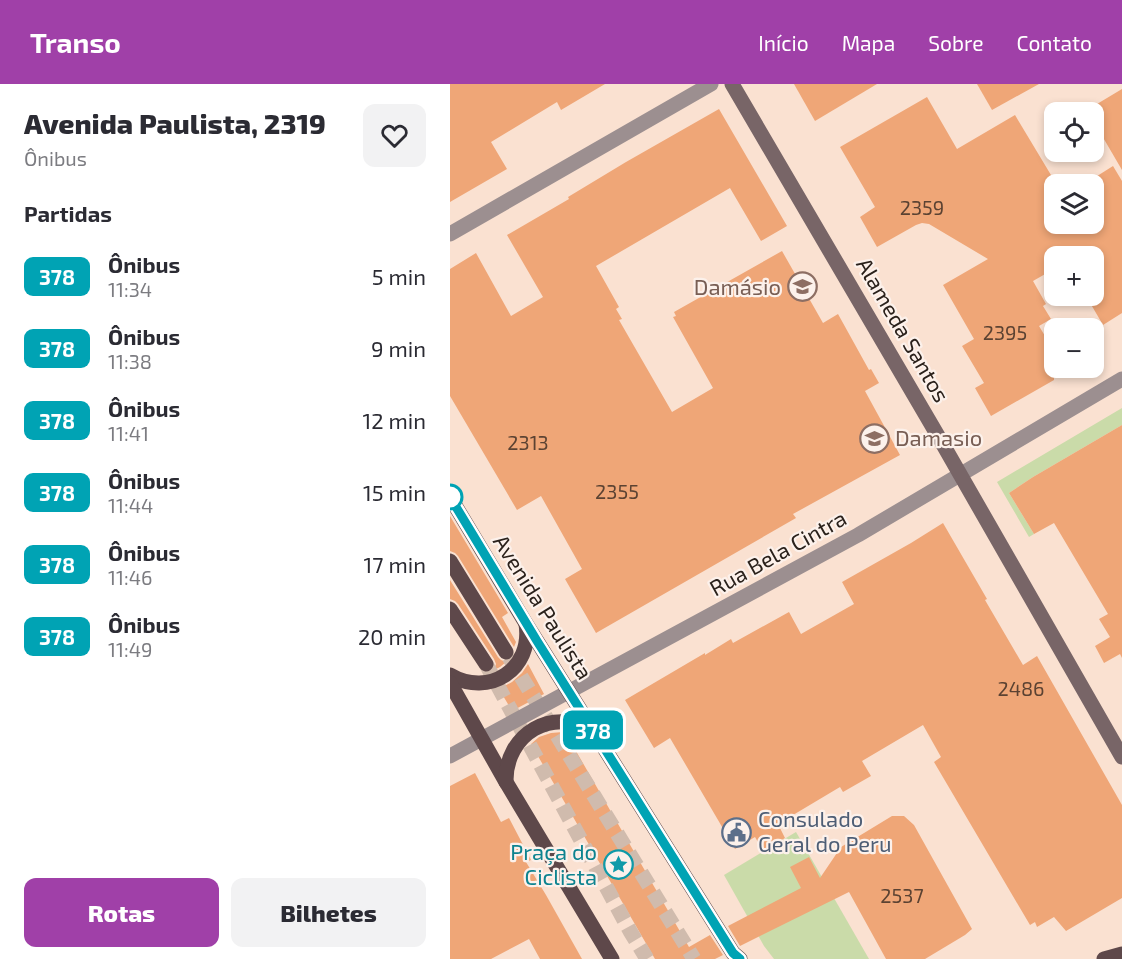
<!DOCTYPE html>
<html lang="pt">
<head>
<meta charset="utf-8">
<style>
  :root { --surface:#fff; --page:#f2f2f3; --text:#2b2b33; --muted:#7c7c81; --accent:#a040a8 }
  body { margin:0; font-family:"Exo 2",sans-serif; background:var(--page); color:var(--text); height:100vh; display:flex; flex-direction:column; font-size:22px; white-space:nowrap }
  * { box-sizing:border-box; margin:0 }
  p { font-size:20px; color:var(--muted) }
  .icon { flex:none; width:33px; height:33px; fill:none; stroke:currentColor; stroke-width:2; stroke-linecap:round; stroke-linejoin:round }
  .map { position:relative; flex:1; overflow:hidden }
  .panel { display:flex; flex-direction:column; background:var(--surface); width:450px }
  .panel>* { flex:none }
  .badge { padding:0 12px; border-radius:9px; font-size:21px; line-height:39px }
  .fabs { position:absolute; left:594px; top:18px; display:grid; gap:12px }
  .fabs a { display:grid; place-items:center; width:60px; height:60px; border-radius:12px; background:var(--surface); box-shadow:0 3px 9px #0003; font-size:30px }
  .map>.badge { position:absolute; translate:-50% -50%; box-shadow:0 0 0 3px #fff }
  h2 { padding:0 24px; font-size:22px; line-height:54px }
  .round { display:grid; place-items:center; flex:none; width:63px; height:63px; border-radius:12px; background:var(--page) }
  .overview { display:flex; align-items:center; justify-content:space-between; height:102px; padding:0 24px }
  h1 { font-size:28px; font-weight:800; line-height:45px }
  .action { display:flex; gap:12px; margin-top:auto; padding:12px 24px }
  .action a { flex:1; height:69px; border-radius:12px; background:var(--accent); color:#fff; font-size:24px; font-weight:800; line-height:69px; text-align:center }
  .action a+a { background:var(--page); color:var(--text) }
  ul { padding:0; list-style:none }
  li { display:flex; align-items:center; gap:18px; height:72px; padding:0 24px }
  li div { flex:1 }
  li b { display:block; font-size:22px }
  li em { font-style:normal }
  li .badge { min-width:66px; font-weight:700; text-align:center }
  header { display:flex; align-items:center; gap:36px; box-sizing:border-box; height:84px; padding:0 30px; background:var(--accent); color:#fff }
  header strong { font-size:28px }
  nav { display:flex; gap:33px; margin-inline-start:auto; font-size:21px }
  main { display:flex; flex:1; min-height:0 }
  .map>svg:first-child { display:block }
  .green { fill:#cadba9 }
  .building { fill:#efa677 }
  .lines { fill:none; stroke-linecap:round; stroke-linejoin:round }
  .primary-tunnel { stroke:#d0bbad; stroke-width:15; stroke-dasharray:15 8; stroke-linecap:butt }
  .street { stroke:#9c8f90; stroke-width:15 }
  .secondary { stroke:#786567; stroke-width:15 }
  .primary { stroke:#5e484a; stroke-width:15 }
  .line-casing { stroke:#fff; stroke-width:14 }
  .line { stroke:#00a3b4; stroke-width:9 }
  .stop-dot { fill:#fff; stroke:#00a3b4; stroke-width:3 }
  .labels { text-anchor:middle; stroke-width:4.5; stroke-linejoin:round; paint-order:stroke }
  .number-label { font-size:20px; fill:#5b4232 }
  .education-label { font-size:22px; fill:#785e54; stroke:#fcf1eb; text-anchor:end }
  .street-label { font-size:22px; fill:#2a211b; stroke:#fcf1eb }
  .service-label { font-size:22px; fill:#4e5e75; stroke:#fcf1eb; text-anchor:start }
  .culture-label { font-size:22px; fill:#0d838f; stroke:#fcf1eb; text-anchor:end }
</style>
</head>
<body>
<header>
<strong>Transo</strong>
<nav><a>Início</a><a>Mapa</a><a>Sobre</a><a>Contato</a></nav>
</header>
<main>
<section class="panel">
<div class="overview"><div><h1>Avenida Paulista, 2319</h1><p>Ônibus</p></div><a class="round"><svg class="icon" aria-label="heart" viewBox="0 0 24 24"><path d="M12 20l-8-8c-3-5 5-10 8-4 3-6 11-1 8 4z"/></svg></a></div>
<h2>Partidas</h2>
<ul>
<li><span class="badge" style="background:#00a3b4;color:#fff">378</span><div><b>Ônibus</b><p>11:34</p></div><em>5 min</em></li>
<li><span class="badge" style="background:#00a3b4;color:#fff">378</span><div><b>Ônibus</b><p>11:38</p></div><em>9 min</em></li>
<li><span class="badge" style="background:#00a3b4;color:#fff">378</span><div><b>Ônibus</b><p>11:41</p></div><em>12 min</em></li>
<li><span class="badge" style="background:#00a3b4;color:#fff">378</span><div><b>Ônibus</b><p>11:44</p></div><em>15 min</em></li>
<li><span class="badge" style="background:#00a3b4;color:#fff">378</span><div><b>Ônibus</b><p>11:46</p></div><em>17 min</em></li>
<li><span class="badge" style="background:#00a3b4;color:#fff">378</span><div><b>Ônibus</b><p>11:49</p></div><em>20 min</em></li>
</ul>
<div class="action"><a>Rotas</a><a>Bilhetes</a></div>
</section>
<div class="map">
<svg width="672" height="875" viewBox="0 0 672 875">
  <rect width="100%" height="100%" fill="#fae1d1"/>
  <!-- green -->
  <g class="green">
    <polygon points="672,324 672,341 583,393 559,409 584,450 579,453 547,398"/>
    <polygon points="346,748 419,875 324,875 314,862 274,791"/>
  </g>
  <!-- building -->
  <g class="building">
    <polygon points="0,0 155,0 111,26 107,18 41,58 57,85 0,118"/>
    <polygon points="344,0 427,0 365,37"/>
    <polygon points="527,0 589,0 542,26"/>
    <polygon points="672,5 672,86 644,38 644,28 638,28 637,26"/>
    <polygon points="477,13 507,65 565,31 604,96 604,140 644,140 644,94 663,82 672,97 672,229 653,241 639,217 647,212 644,206 650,203 652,172 604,172 604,185 583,197 596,220 593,222 601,235 589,242 604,267 604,296 541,332 525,304 534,299 512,262 524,255 493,201 538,175 479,140 472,139 466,141 427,163 410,133 425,123 390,63"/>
    <polygon points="269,25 337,142 311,157 280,104 146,182 169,223 166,225 172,235 169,236 222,328 263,304 223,233 226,232 224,228 332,167 373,239 388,230 419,286 421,285 429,299 415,307 450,371 343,430 346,434 146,549 115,495 132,485 91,412 67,426 0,312 0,185 26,169 61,232 93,213 57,151 119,115 118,113 176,78"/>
    <polygon points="672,341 672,574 670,570 654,579 645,562 660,553 649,535 658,530 604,439 584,450 559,409 583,393"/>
    <polygon points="0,432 58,529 52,533 66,558 64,563 8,472 5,469 0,467"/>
    <polygon points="493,439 537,515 535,516 573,581 587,572 672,721 672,814 616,847 604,833 587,843 585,838 580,841 484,678 491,673 473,641 412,677 421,692 393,708 390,703 328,740 335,754 313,767 305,753 285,765 220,654 204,664 175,616 255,569 255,571 281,555 283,559 339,528 351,550 404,520 392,498 461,459"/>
    <polygon points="0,496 48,573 51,576 56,578 50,583 44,586 46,580 44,575 8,520 5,517 0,515"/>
    <polygon points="78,580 94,610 62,627 49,605 62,598 72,589"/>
    <polygon points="113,648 115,648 239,863 260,851 273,871 265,875 205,875 81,660 89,653 101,649"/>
    <polygon points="25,689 51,738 59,734 81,776 76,778 96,811 132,875 90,875 79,855 41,875 0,875 0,702"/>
    <polygon points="442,732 454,732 464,741 522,845 515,851 475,875 436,875 399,808 290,862 278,842 351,804 340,783 359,773 370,794 391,763"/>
  </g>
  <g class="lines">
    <!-- primary-tunnel -->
    <g class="primary-tunnel">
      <polyline points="59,573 244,875"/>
      <polyline points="36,580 180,847 197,875"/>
    </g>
    <!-- street -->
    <g class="street">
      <polyline points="0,150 261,0"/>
      <polyline points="0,672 408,451 672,295"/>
    </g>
    <!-- secondary -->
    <polyline class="secondary" points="282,0 491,357 672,673"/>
    <!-- primary -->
    <g class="primary">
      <polyline points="0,413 75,538 283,869 290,875"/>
      <polyline points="0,477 56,568"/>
      <polyline points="0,525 36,580"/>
      <path d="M0,591C39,614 83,585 76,540"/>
      <polyline points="0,599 56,698 162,875"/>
      <path d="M56,698C55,650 103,621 145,648"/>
      <polyline points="654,875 672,870"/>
    </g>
  </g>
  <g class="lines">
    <defs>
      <polyline id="line" points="0,413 87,557 283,869 290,875"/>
    </defs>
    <!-- line casing -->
    <use href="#line" class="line-casing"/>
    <!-- line -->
    <use href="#line" class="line"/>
  </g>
  <!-- icons -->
  <defs>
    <symbol id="university-ring" viewBox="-11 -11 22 22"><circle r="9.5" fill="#fcf1eb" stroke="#8d6e63" stroke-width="1.5"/><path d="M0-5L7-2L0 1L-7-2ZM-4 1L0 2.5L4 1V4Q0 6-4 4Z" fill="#8d6e63"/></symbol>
    <symbol id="civic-ring" viewBox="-11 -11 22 22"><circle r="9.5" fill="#fcf1eb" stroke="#5c6f8a" stroke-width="1.5"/><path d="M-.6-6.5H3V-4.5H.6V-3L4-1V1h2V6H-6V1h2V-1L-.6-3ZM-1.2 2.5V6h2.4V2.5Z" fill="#5c6f8a"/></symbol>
    <symbol id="sight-ring" viewBox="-11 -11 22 22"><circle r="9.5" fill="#fcf1eb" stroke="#0f9aa8" stroke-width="1.5"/><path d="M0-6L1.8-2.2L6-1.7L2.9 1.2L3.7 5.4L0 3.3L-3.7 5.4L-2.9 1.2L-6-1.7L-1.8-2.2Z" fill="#0f9aa8"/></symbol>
  </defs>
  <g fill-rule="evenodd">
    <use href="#university-ring" x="336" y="186" width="33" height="33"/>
    <use href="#university-ring" x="408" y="338" width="33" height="33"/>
    <use href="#civic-ring" x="270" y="732" width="33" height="33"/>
    <use href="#sight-ring" x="152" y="764" width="33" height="33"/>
  </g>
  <!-- markers -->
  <circle class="stop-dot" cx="0" cy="413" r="12"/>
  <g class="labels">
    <!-- number labels -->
    <g class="number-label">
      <text x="472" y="131">2359</text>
      <text x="555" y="256">2395</text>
      <text x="78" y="366">2313</text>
      <text x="167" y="415">2355</text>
      <text x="571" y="612">2486</text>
      <text x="452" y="819">2537</text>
    </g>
    <!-- education labels -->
    <g class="education-label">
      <text x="331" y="211">Damásio</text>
      <text x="445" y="362" text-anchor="start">Damasio</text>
    </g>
    <!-- street labels -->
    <g class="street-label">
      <text transform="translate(453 246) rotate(60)" y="8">Alameda Santos</text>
      <text transform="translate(328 469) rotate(-29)" y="8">Rua Bela Cintra</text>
      <text transform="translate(93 523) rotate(58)" y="8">Avenida Paulista</text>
    </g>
    <!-- service labels -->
    <g class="service-label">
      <text x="308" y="743">Consulado<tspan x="308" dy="25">Geral do Peru</tspan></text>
    </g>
    <!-- culture labels -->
    <g class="culture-label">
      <text x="147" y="776">Praça do<tspan x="147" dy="25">Ciclista</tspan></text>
    </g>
  </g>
</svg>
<div class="fabs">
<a><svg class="icon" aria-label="locate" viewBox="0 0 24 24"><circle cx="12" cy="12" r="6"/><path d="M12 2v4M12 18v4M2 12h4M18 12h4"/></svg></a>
<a><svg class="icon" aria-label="layers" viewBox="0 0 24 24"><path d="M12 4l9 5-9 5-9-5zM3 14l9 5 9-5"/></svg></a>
<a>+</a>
<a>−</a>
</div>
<b class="badge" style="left:143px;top:646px;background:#00a3b4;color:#fff">378</b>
</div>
</main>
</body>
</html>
